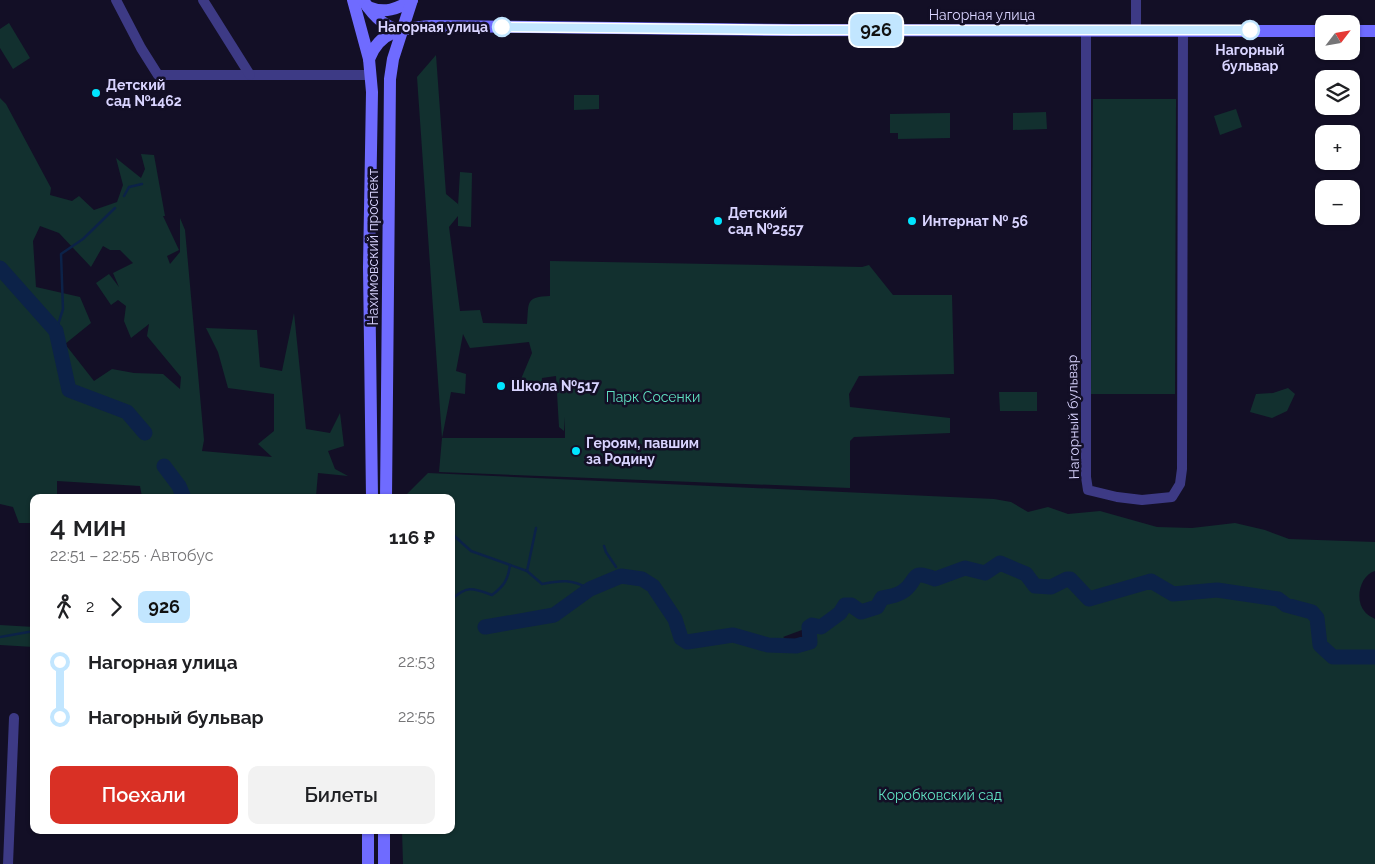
<!DOCTYPE html>
<html lang="ru">
<head>
<meta charset="utf-8">
<style>
  :root { --surface:#fff; --page:#f2f2f2; --text:#202124; --muted:#757577; --accent:#d93025 }
  body { margin:0; font-family:Raleway,sans-serif; background:var(--page); color:var(--text); height:100vh; display:flex; flex-direction:column; font-size:19px; white-space:nowrap }
  * { box-sizing:border-box; margin:0 }
  p { font-size:16px; color:var(--muted) }
  .icon { flex:none; width:28px; height:28px; fill:none; stroke:currentColor; stroke-width:2; stroke-linecap:round; stroke-linejoin:round }
  .map { position:relative; flex:1; overflow:hidden }
  .drawer { position:absolute; left:30px; top:494px; width:425px; height:340px; display:flex; flex-direction:column; background:var(--surface); border-radius:10px; box-shadow:0 1px 4px #0004 }
  .drawer>* { flex:none }
  .badge { padding:0 10px; border-radius:8px; font-size:18px; line-height:32px }
  .needle { width:32px; rotate:59deg }
  .buttons { position:absolute; left:1315px; top:15px; display:grid; gap:10px }
  .buttons a { display:grid; place-items:center; width:45px; height:45px; border-radius:10px; background:var(--surface); box-shadow:0 1px 4px #0004; font-size:25px }
  .map>.badge { position:absolute; translate:-50% -50%; box-shadow:0 0 0 2px #fff }
  .legs { display:flex; align-items:center; gap:8px; height:55px; padding:0 20px; font-size:16px }
  .legs p { margin-inline-start:auto }
  .head { display:flex; align-items:center; justify-content:space-between; height:85px; padding:0 20px }
  h1 { font-size:28px; font-weight:600; line-height:38px }
  .cta { display:flex; gap:10px; margin-top:auto; padding:10px 20px }
  .cta a { flex:1; height:58px; border-radius:10px; background:var(--accent); color:#fff; font-size:20px; font-weight:600; line-height:58px; text-align:center }
  .cta a+a { background:var(--page); color:var(--text) }
  ul { padding:0 20px; list-style:none }
  li { display:flex; align-items:center; gap:18px; height:55px; font-size:19px }
  li i { display:grid; place-items:center; width:8px; height:100%; margin:0 6px; background:currentColor }
  li i::after { content:''; width:12px; height:12px; margin:-6px; border:4px solid; border-radius:50%; background:var(--surface) }
  li p { margin-inline-start:auto }
  li:first-child i { background:linear-gradient(#0000 50%,currentColor 0) }
  li:last-child i { background:linear-gradient(currentColor 50%,#0000 0) }
  .map>svg:first-child { display:block }
  .green { fill:#12302f; fill-rule:evenodd }
  .lines { fill:none; stroke-linecap:round; stroke-linejoin:round }
  .stream { stroke:#0c2248; stroke-width:2.5 }
  .river { stroke:#0c2248; stroke-width:15 }
  .street { stroke:#3d3a85; stroke-width:10 }
  .secondary { stroke:#6f6bff; stroke-width:12 }
  .line-1-casing { stroke:#fff; stroke-width:11 }
  .line-1 { stroke:#c2e6ff; stroke-width:8 }
  .stop-1-dot { fill:#fff; stroke:#c2e6ff; stroke-width:2.5 }
  .poi-dot { fill:#00e5ff; stroke:#130f26; stroke-width:2 }
  .labels { text-anchor:middle; stroke-width:5; stroke-linejoin:round; paint-order:stroke }
  .street-label { font-size:14px; fill:#d9d4ff; stroke:#130f26 }
  .stop-label { font-size:14px; font-weight:bold; fill:#d9d4ff; stroke:#130f26; text-anchor:end }
  .poi-label { font-size:14px; font-weight:bold; fill:#d9d4ff; stroke:#130f26; text-anchor:start }
  .park-label { font-size:14px; fill:#5fe0c0; stroke:#130f26 }
</style>
</head>
<body>
<div class="map">
<svg width="1375" height="864" viewBox="0 0 1375 864">
  <rect width="100%" height="100%" fill="#130f26"/>
  <!-- green -->
  <g class="green">
    <polygon points="9,23 30,58 13,69 0,48 0,29"/>
    <path d="M436,55L446,194L458,204V206L460,172L472,173L471,227L458,226V216L449,227L460,311L480,310L483,323L527,324C529,302 525,297 550,296V261L862,267L869,265L893,295H952L954,374L859,376L849,394L850,407L950,418V433L854,437L850,441V488L439,472L442,438L417,77ZM463,334L470,348L529,342L532,353L521,379L541,394L542,378L556,376L559,427L564,431L565,417V438H442L451,392L465,394L466,374L456,371Z"/>
    <polygon points="574,95 599,95 599,109 574,110"/>
    <path d="M0,98L6,104L51,188L50,195L72,201L79,196L94,210L117,202L123,185L116,158L141,178L145,169L141,154L154,155L165,216H163L179,250L167,256L170,264L180,252V218L185,230L204,440L202,451L272,457L258,444L274,431V394L228,388L218,352L206,328L257,330L260,367L282,371L294,313L306,429L330,433L340,413L344,446L328,451L335,469L348,476L318,473L316,496L318,498L142,497L140,486L57,481V497L34,498V523H19L13,507L0,504ZM40,226L59,233L91,267L103,246L110,250H120L133,263L113,273L119,287L109,274L96,283L111,305L118,300L126,306L124,321L131,338L149,324L147,336L181,377L180,389L163,374L134,373L112,369L94,381L65,344L91,323L80,297L36,287L33,241Z"/>
    <polygon points="1093,99 1176,99 1175,394 1091,394"/>
    <polygon points="1236,109 1242,127 1220,135 1214,116"/>
    <polygon points="1046,112 1047,129 1013,130 1013,113"/>
    <polygon points="950,113 950,138 898,139 898,133 890,133 890,114"/>
    <polygon points="1288,388 1295,394 1287,411 1272,418 1250,412 1256,394 1273,393"/>
    <polygon points="999,392 1037,392 1037,411 1000,411"/>
    <path d="M428,473L994,499L1011,502L1028,512L1048,507L1068,514L1100,511L1157,527L1192,528L1235,523L1265,530L1289,539L1375,542V571C1360,575 1354,600 1365,612C1367,615 1372,617 1375,619V864H403L402,830H451V498L404,497ZM810,627V642L797,647L783,637Z"/>
    <polygon points="0,625 34,627 34,647 0,645"/>
  </g>
  <g class="lines">
    <!-- stream -->
    <g class="stream">
      <polyline points="124,196 129,187 142,184"/>
      <polyline points="56,331 63,309 61,254 83,239 115,208"/>
      <path d="M451,533L471,551L527,571L542,584C562,580 571,579 590,589"/>
      <polyline points="604,546 606,552 616,567"/>
      <polyline points="527,571 536,528"/>
      <polyline points="619,572 621,576"/>
      <path d="M451,600C467,585 473,588 492,595C504,586 508,580 510,565"/>
      <polyline points="0,637 34,631"/>
    </g>
    <!-- river -->
    <g class="river">
      <polyline points="0,268 56,331 69,390 127,412 145,433"/>
      <polyline points="164,466 179,486 184,498"/>
      <path d="M485,627L554,615L590,589L621,576L642,579L653,586L675,619L681,638L687,642L733,635L768,645L796,646L810,642L809,627L812,625L821,627L840,613L845,605H851L861,612L877,607L882,598C888,597 896,596 902,592C919,582 908,568 935,579L965,568L985,573L1000,563L1026,574L1035,586L1051,587L1067,579H1070L1089,599L1151,581L1173,594L1217,590L1278,599L1286,605L1312,612L1317,618L1320,645L1333,657H1375"/>
    </g>
    <!-- street -->
    <g class="street">
      <polyline points="116,0 141,48 158,75 371,75"/>
      <polyline points="203,0 250,75"/>
      <polyline points="1136,0 1136,31"/>
      <polyline points="1086,31 1086,477 1088,490 1117,497 1142,500 1172,497 1180,484 1182,469 1183,30"/>
      <polyline points="8,864 14,718"/>
    </g>
    <!-- secondary -->
    <g class="secondary">
      <polyline points="353,0 369,59 372,92 369,267 372,498"/>
      <path d="M363,0C372,14 384,28 401,30"/>
      <path d="M368,7C385,14 397,9 412,0"/>
      <polyline points="1351,31 1375,31"/>
      <path d="M369,59C380,30 403,28 431,26L794,30L1324,31"/>
      <polyline points="386,498 390,79 393,59 412,0"/>
      <polyline points="384,830 384,864"/>
      <polyline points="368,864 368,830"/>
    </g>
  </g>
  <g class="lines">
    <defs>
      <polyline id="line-1" points="502,27 794,30 1250,30"/>
    </defs>
    <!-- line-1 casing -->
    <use href="#line-1" class="line-1-casing"/>
    <!-- line-1 -->
    <use href="#line-1" class="line-1"/>
  </g>
  <!-- markers -->
  <g class="stop-1-dot">
    <circle cx="502" cy="27" r="9"/>
    <circle cx="1250" cy="30" r="9"/>
  </g>
  <g class="poi-dot">
    <circle cx="96" cy="93" r="5"/>
    <circle cx="718" cy="221" r="5"/>
    <circle cx="912" cy="221" r="5"/>
    <circle cx="501" cy="386" r="5"/>
    <circle cx="576" cy="451" r="5"/>
  </g>
  <g class="labels">
    <!-- street labels -->
    <g class="street-label">
      <text x="982" y="20">Нагорная улица</text>
      <text transform="translate(373 247) rotate(-90)" y="5">Нахимовский проспект</text>
      <text transform="translate(1073 417) rotate(-91)" y="5">Нагорный бульвар</text>
    </g>
    <!-- stop labels -->
    <g class="stop-label">
      <text x="488" y="32">Нагорная улица</text>
      <text x="1250" y="55" text-anchor="middle">Нагорный<tspan x="1250" dy="16">бульвар</tspan></text>
    </g>
    <!-- poi labels -->
    <g class="poi-label">
      <text x="106" y="90">Детский<tspan x="106" dy="16">сад №1462</tspan></text>
      <text x="728" y="218">Детский<tspan x="728" dy="16">сад №2557</tspan></text>
      <text x="922" y="226">Интернат № 56</text>
      <text x="511" y="391">Школа №517</text>
      <text x="586" y="448">Героям, павшим<tspan x="586" dy="16">за Родину</tspan></text>
    </g>
    <!-- park labels -->
    <g class="park-label">
      <text x="653" y="402">Парк Сосенки</text>
      <text x="940" y="800">Коробковский сад</text>
    </g>
  </g>
</svg>
<div class="buttons">
<a><svg class="needle" viewBox="-14 -14 28 28"><path d="M0-13l5 13h-10z" fill="#e53935"/><path d="M0 13l5-13h-10z" fill="#757577"/></svg></a>
<a><svg class="icon" aria-label="layers" viewBox="0 0 24 24"><path d="M12 4l9 5-9 5-9-5zM3 14l9 5 9-5"/></svg></a>
<a>+</a>
<a>−</a>
</div>
<b class="badge" style="left:876px;top:30px;background:#c2e6ff;color:#111">926</b>
<section class="drawer">
<div class="head"><div><h1>4 мин</h1><p>22:51 – 22:55 · Автобус</p></div><b>116 ₽</b></div>
<div class="legs"><svg class="icon" aria-label="walk" viewBox="0 0 24 24"><circle cx="13" cy="4" r="2"/><path d="M13 8l-2 6 4 7M11 14l-3 7M7 12l3-4h3l4 4"/></svg>2<svg class="icon" aria-label="forward" viewBox="0 0 24 24"><path d="M9 5l7 7-7 7"/></svg><b class="badge" style="background:#c2e6ff;color:#111">926</b></div>
<ul>
<li><i style="color:#c2e6ff"></i><b>Нагорная улица</b><p>22:53</p></li>
<li><i style="color:#c2e6ff"></i><b>Нагорный бульвар</b><p>22:55</p></li>
</ul>
<div class="cta"><a>Поехали</a><a>Билеты</a></div>
</section>
</div>
</body>
</html>
